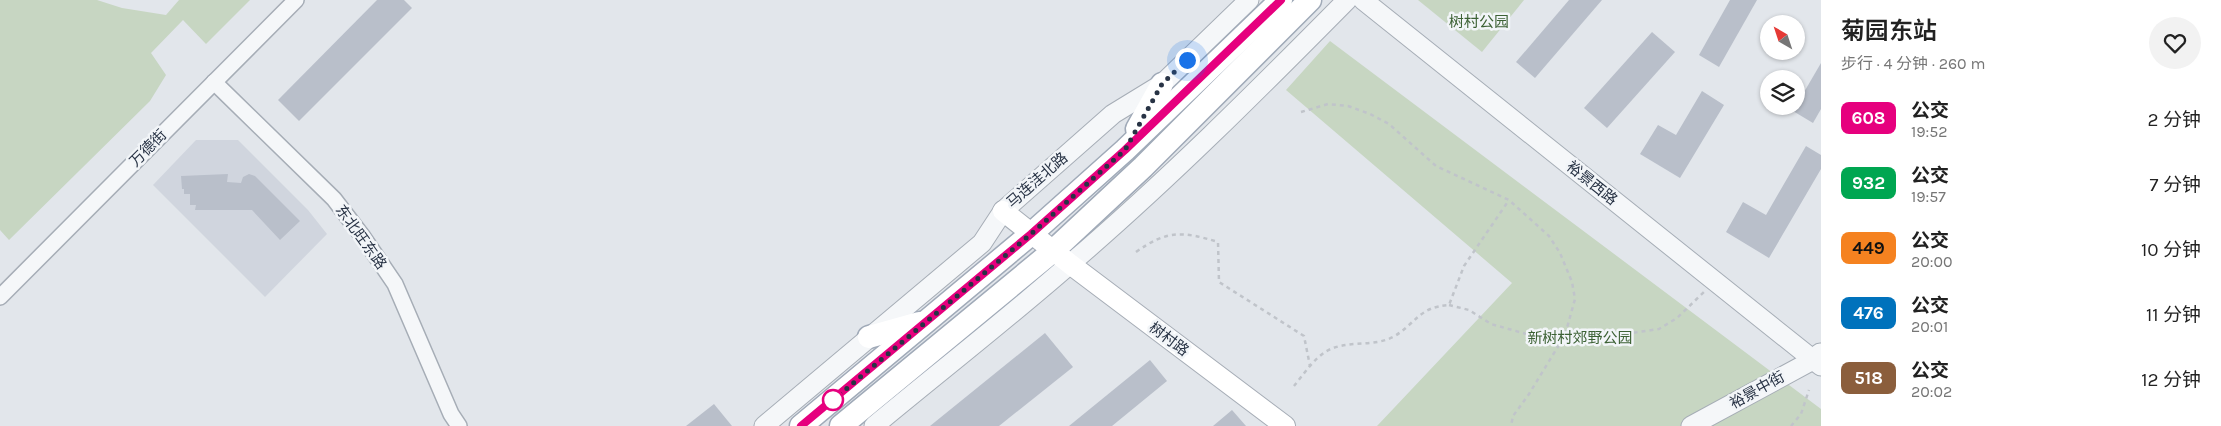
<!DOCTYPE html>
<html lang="zh">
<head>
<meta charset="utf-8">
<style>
  :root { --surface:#fff; --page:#f2f2f2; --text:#222; --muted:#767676 }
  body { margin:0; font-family:Karla,"Noto Sans SC",sans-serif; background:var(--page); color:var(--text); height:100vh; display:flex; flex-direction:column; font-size:19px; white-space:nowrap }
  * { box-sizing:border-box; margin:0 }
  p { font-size:16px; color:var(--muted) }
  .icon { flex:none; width:28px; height:28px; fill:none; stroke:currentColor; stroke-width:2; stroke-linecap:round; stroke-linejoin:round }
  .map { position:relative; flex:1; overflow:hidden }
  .sheet { display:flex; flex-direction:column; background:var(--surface); width:400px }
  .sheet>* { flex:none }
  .badge { padding:0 10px; border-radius:8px; font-size:18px; line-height:32px }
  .needle { width:32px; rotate:321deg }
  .fabs { position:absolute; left:1760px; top:15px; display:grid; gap:10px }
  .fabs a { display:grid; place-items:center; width:45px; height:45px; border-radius:50%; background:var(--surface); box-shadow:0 1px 4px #0004; font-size:25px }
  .you { position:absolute; width:25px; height:25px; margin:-12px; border:4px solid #fff; border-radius:50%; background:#1a73e8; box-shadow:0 0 0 8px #1a73e833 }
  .map>.badge { position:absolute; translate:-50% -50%; box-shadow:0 0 0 2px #fff }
  .round { display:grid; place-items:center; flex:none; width:52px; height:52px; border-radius:26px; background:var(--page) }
  .overview { display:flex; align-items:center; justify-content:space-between; height:85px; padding:0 20px }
  h1 { font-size:24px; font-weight:600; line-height:38px }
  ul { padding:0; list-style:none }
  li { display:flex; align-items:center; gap:15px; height:65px; padding:0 20px }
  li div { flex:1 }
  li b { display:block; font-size:19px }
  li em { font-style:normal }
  li .badge { min-width:55px; font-weight:700; text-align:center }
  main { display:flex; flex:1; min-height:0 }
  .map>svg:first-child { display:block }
  .built { fill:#d0d5de }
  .green { fill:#c7d6c2 }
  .building { fill:#b9bfca }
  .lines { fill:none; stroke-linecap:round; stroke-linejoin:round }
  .minor-casing { stroke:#a6adb6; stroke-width:18 }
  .tertiary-casing { stroke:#a6adb6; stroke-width:21 }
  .secondary-casing { stroke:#a6adb6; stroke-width:22 }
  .primary-casing { stroke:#a0aab8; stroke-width:25 }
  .path { stroke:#c0c4ca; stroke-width:2.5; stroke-dasharray:4 4; stroke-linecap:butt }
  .minor { stroke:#f5f7f9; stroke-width:15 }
  .tertiary { stroke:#f5f7f9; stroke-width:19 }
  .secondary { stroke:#fff; stroke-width:20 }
  .primary { stroke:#fff; stroke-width:22 }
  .line-casing { stroke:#fff; stroke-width:11 }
  .line { stroke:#e6007e; stroke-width:8 }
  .walk { stroke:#283345; stroke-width:5; stroke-dasharray:0 9 }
  .stop-dot { fill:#fff; stroke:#e6007e; stroke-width:2.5 }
  .labels { text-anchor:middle; stroke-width:5; stroke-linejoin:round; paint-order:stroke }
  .park-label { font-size:15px; fill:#3d6235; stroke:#f2f5f8 }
  .street-label { font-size:15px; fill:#283345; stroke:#f2f5f8 }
</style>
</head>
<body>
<main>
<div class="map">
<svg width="1821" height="426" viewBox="0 0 1821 426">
  <rect width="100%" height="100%" fill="#e2e6eb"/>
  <!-- built -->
  <polygon class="built" points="196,140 238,140 308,210 327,234 265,297 153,185"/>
  <!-- green -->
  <g class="green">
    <polygon points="0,0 97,0 122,8 166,15 179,0 250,0 206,44 183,20 151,53 166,75 150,101 9,240 0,230"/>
    <polygon points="1418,0 1524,0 1482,52"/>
    <polygon points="1330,41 1821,409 1821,426 1377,426 1512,283 1286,90"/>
  </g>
  <!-- building -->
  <g class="building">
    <polygon points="377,0 404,0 412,8 299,121 278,100"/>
    <polygon points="1569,0 1602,0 1535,78 1516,62"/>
    <polygon points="1730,0 1757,0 1719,67 1699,55"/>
    <polygon points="1652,32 1675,52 1607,128 1584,108"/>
    <polygon points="1821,63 1821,109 1813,123 1793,111"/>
    <polygon points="1702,91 1724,105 1680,178 1640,154 1658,125 1676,135"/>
    <polygon points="1806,146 1821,155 1821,169 1769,258 1726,232 1743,202 1766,215"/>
    <polygon points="228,174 227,182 241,183 243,177 249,174 255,176 300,221 280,240 252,210 195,210 196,205 190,205 190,194 184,194 184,189 182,189 181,176"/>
    <polygon points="1045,333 1073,367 999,426 930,426"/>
    <polygon points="1150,360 1167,381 1112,426 1069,426"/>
    <polygon points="714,404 732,426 686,426"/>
    <polygon points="1232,410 1246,426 1213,426"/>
  </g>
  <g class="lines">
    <defs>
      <g id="minor">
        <polyline points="214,82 334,199 363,237 395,284 451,414 459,426"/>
        <polyline points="0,297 296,0"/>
      </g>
      <g id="tertiary">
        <polyline points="1363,0 1821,366"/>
        <polyline points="764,426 982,243 1003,211 1113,114 1162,84 1249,0"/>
        <path d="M874,426C939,372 1006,320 1070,264C1167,181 1257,91 1347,0"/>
        <polyline points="1691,426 1813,360 1820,353"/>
      </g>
      <polyline id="secondary" points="1003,211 1070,264 1285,426"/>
      <g id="primary">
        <polyline points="1137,129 1162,84"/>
        <polyline points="869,337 919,323"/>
        <polyline points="801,426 1031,234 1125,150 1281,0"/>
        <polyline points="841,426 1053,251 1143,167 1310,0"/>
      </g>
    </defs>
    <!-- minor casing -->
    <use href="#minor" class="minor-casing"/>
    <!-- tertiary casing -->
    <use href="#tertiary" class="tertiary-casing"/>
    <!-- secondary casing -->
    <use href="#secondary" class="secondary-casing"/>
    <!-- primary casing -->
    <use href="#primary" class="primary-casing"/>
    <!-- path -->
    <g class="path">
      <polyline points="1301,112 1328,104 1348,106 1370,114 1389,124 1436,166 1509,200 1549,236 1560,253 1572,282 1575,299 1565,335 1529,394 1513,416 1511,426"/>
      <path d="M1136,252C1167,230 1182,231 1218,242L1219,282L1304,336L1310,366"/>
      <polyline points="1449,305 1469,310 1491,324 1544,339 1565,335 1611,336 1659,329 1677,318 1705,291"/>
      <path d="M1294,386C1303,375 1313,360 1325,352C1346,339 1371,348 1393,337C1416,324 1418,307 1449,305L1464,266L1509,200"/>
      <polyline points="1791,426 1801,414 1809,390"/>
    </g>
    <!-- minor -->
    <use href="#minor" class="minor"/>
    <!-- tertiary -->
    <use href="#tertiary" class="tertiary"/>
    <!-- secondary -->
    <use href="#secondary" class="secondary"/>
    <!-- primary -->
    <use href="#primary" class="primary"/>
  </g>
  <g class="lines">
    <defs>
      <polyline id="line" points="801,426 1031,234 1125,150 1281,0"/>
    </defs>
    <!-- line casing -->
    <use href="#line" class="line-casing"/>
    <!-- line -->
    <use href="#line" class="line"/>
    <!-- walk -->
    <polyline class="walk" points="833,400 1031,234 1125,150 1162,84 1187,60"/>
  </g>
  <!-- markers -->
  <circle class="stop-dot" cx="833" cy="400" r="10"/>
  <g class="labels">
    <!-- park labels -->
    <g class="park-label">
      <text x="1479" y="27">树村公园</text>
      <text x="1580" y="343">新树村郊野公园</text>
    </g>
    <!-- street labels -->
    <g class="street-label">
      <text transform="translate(148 148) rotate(-45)" y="5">万德街</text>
      <text transform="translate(1037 180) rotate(-41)" y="5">马连洼北路</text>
      <text transform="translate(1592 183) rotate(39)" y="5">裕景西路</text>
      <text transform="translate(361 237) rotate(54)" y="5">东北旺东路</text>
      <text transform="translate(1169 339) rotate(37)" y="5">树村路</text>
      <text transform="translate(1757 390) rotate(-29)" y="5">裕景中街</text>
    </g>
  </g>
</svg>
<div class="fabs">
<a><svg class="needle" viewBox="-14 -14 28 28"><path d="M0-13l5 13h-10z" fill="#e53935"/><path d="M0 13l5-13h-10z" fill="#767676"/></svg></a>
<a><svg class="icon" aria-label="layers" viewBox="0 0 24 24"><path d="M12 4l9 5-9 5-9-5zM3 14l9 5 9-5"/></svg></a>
</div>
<div class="you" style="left:1187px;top:60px"></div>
</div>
<section class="sheet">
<div class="overview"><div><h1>菊园东站</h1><p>步行 · 4 分钟 · 260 m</p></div><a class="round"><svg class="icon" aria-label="heart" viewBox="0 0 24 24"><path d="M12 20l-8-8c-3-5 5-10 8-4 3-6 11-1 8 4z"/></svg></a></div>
<ul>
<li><span class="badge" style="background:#e6007e;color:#fff">608</span><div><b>公交</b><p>19:52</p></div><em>2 分钟</em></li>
<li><span class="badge" style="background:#00a651;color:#fff">932</span><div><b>公交</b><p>19:57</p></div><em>7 分钟</em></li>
<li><span class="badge" style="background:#f58220;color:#111">449</span><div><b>公交</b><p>20:00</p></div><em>10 分钟</em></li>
<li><span class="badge" style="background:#0072bc;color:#fff">476</span><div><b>公交</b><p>20:01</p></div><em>11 分钟</em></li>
<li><span class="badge" style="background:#8b5e3c;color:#fff">518</span><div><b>公交</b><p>20:02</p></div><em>12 分钟</em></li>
</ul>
</section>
</main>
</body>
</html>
